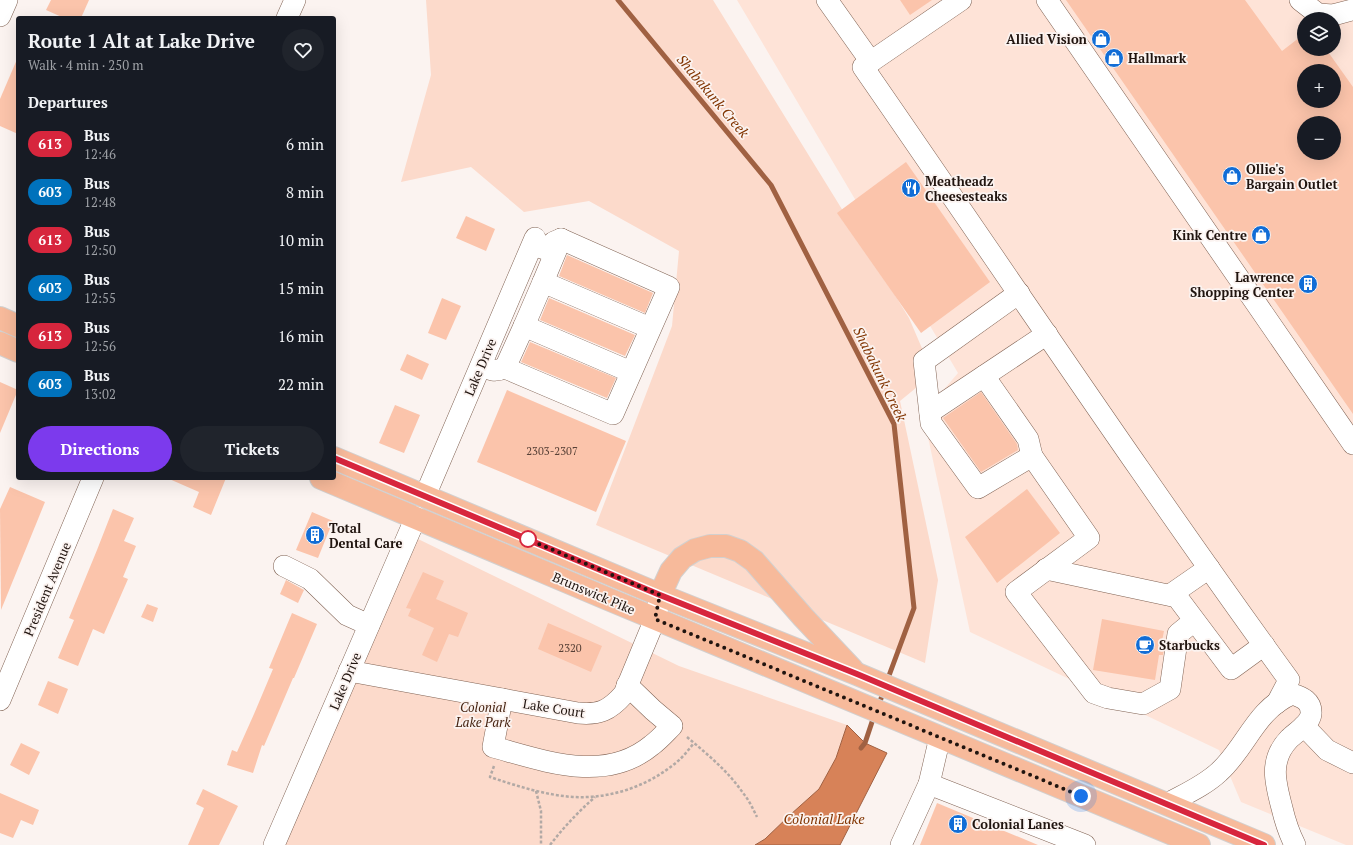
<!DOCTYPE html>
<html lang="en">
<head>
<meta charset="utf-8">
<style>
  :root { --surface:#171b24; --page:#20242c; --text:#f1f3f6; --muted:#9ea1a6; --accent:#7c3aed }
  body { margin:0; font-family:"PT Serif",serif; background:var(--page); color:var(--text); height:100vh; display:flex; flex-direction:column; font-size:15px; white-space:nowrap }
  * { box-sizing:border-box; margin:0 }
  p { font-size:13px; color:var(--muted) }
  .icon { flex:none; width:22px; height:22px; fill:none; stroke:currentColor; stroke-width:2; stroke-linecap:round; stroke-linejoin:round }
  .map { position:relative; flex:1; overflow:hidden }
  .sheet { position:absolute; left:16px; top:16px; width:320px; height:464px; display:flex; flex-direction:column; background:var(--surface); border-radius:4px; box-shadow:0 4px 16px #0002 }
  .sheet>* { flex:none }
  .badge { padding:0 8px; border-radius:13px; font-size:14px; line-height:26px }
  .tools { position:absolute; left:1297px; top:12px; display:grid; gap:8px }
  .tools a { display:grid; place-items:center; width:44px; height:44px; border-radius:50%; background:var(--surface); box-shadow:0 4px 16px #0002; font-size:20px }
  .you { position:absolute; width:20px; height:20px; margin:-10px; border:3px solid #fff; border-radius:50%; background:#1a73e8; box-shadow:0 0 0 6px #1a73e833 }
  .map>.badge { position:absolute; translate:-50% -50%; box-shadow:0 0 0 2px #fff }
  h2 { padding:0 12px; font-size:15px; line-height:36px }
  .round { display:grid; place-items:center; flex:none; width:42px; height:42px; border-radius:21px; background:var(--page) }
  .headline { display:flex; align-items:center; justify-content:space-between; height:68px; padding:0 12px }
  h1 { font-size:19px; font-weight:600; line-height:30px }
  .action { display:flex; gap:8px; margin-top:auto; padding:8px 12px }
  .action a { flex:1; height:46px; border-radius:24px; background:var(--accent); color:#fff; font-size:16px; font-weight:600; line-height:46px; text-align:center }
  .action a+a { background:var(--page); color:var(--text) }
  ul { padding:0; list-style:none }
  li { display:flex; align-items:center; gap:12px; height:48px; padding:0 12px }
  li div { flex:1 }
  li b { display:block; font-size:15px }
  li em { font-style:normal }
  li .badge { min-width:44px; font-weight:700; text-align:center }
  .map>svg:first-child { display:block }
  .built { fill:#fee3d7; fill-rule:evenodd }
  .green { fill:#fcdacb }
  .water { fill:#d78258; stroke:#a06142 }
  .lines { fill:none; stroke-linecap:round; stroke-linejoin:round }
  .stream { stroke:#a06142; stroke-width:5 }
  .building { fill:#fbc4ab; fill-rule:evenodd }
  .minor-casing { stroke:#816354; stroke-width:22 }
  .major-casing { stroke:#d2d0cf; stroke-width:24 }
  .path { stroke:#b2a9a5; stroke-width:2.5; stroke-dasharray:3 2; stroke-linecap:butt }
  .minor { stroke:#fff; stroke-width:21 }
  .major { stroke:#f7ba9b; stroke-width:22 }
  .line-casing { stroke:#fff; stroke-width:9 }
  .line { stroke:#d7263d; stroke-width:6 }
  .walk { stroke:#20140f; stroke-width:4; stroke-dasharray:0 7.2 }
  .stop-dot { fill:#fff; stroke:#d7263d; stroke-width:2 }
  .labels { text-anchor:middle; stroke-width:3.5; stroke-linejoin:round; paint-order:stroke }
  .number-label { font-size:11px; fill:#574036 }
  .poi-label { font-size:13px; font-weight:bold; fill:#20140f; stroke:#fbf3f0; text-anchor:start }
  .street-label { font-size:13px; fill:#20140f; stroke:#fbf3f0 }
  .park-label { font-size:13px; font-style:italic; fill:#472513; stroke:#fbf3f0 }
  .water-label { font-size:14px; font-style:italic; fill:#813400; stroke:#fbf3f0 }
</style>
</head>
<body>
<div class="map">
<svg width="1353" height="845" viewBox="0 0 1353 845">
  <rect width="100%" height="100%" fill="#fbf3f0"/>
  <!-- built -->
  <path class="built" d="M737,0H1353V845H1346L1241,802L1219,750L970,632L923,414L958,373ZM1304,19H1334V49H1304ZM1304,71H1334V101H1304ZM1304,123H1334V153H1304Z"/>
  <!-- green -->
  <g class="green">
    <polygon points="426,0 713,0 909,318 933,374 900,401 938,580 925,663 596,525 672,326 679,251 589,201 524,212 471,167 401,182 431,75"/>
    <polygon points="416,538 679,666 847,725 836,758 819,789 790,815 765,839 755,845 284,845"/>
  </g>
  <!-- water -->
  <polygon class="water" points="847,725 865,743 887,753 840,845 755,845 765,839 790,815 819,789 836,758"/>
  <g class="lines">
    <!-- stream -->
    <g class="stream">
      <polyline points="618,0 771,185 894,424 914,608 887,681"/>
      <polyline points="878,707 884,690"/>
      <polyline points="861,748 865,743 874,716"/>
    </g>
  </g>
  <!-- building -->
  <g class="building">
    <polygon points="51,0 89,0 81,18 64,18 46,10"/>
    <polygon points="900,0 932,0 910,15"/>
    <path d="M1066,0H1245L1282,51L1304,34V49H1326L1353,87V414ZM1304,71H1334V101H1304ZM1304,123H1334V153H1304Z"/>
    <polygon points="18,57 18,134 0,126 0,99"/>
    <polygon points="906,162 990,282 921,333 837,213"/>
    <polygon points="466,216 495,229 486,251 456,238"/>
    <polygon points="567,255 653,293 645,313 559,276"/>
    <polygon points="442,298 461,306 446,340 428,333"/>
    <polygon points="549,298 635,335 625,356 540,320"/>
    <polygon points="530,342 616,378 607,398 521,362"/>
    <polygon points="407,354 429,364 422,380 400,370"/>
    <polygon points="0,382 18,390 0,433"/>
    <polygon points="507,390 626,441 596,512 477,462"/>
    <polygon points="981,392 1017,444 1018,450 981,472 943,418"/>
    <polygon points="395,405 420,415 404,453 379,443"/>
    <polygon points="167,478 226,478 211,515 193,507 199,492"/>
    <polygon points="10,487 45,502 1,610 0,509"/>
    <polygon points="1027,489 1060,533 997,583 965,537"/>
    <polygon points="113,509 134,518 124,541 136,546 123,577 128,579 104,634 93,629 78,666 58,658 74,620 69,618 97,550"/>
    <polygon points="312,512 333,521 318,558 296,550"/>
    <polygon points="423,572 444,581 436,599 468,613 458,637 449,634 437,662 422,655 434,628 408,616 411,609 406,608"/>
    <polygon points="286,580 304,590 298,603 280,594"/>
    <polygon points="147,604 158,608 153,622 141,617"/>
    <polygon points="292,613 317,624 294,678 293,678 264,746 262,745 253,773 227,765 232,750 237,752 254,714 273,669 269,668"/>
    <polygon points="1102,619 1164,631 1162,641 1165,641 1163,655 1159,655 1155,680 1093,670"/>
    <polygon points="548,623 602,646 591,672 538,649"/>
    <polygon points="48,681 68,689 58,714 38,705"/>
    <polygon points="21,743 40,752 29,775 10,765"/>
    <polygon points="203,789 238,806 219,845 188,845 204,808 196,804"/>
    <polygon points="0,793 39,810 33,825 21,820 13,838 0,833"/>
    <polygon points="937,803 1038,845 920,845"/>
  </g>
  <g class="lines">
    <defs>
      <g id="minor">
        <polyline points="827,0 871,62"/>
        <path d="M961,0L863,67C1005,272 1143,479 1289,680L1277,703"/>
        <polyline points="1047,0 1353,444"/>
        <polyline points="1300,0 1318,14 1333,15 1352,10"/>
        <polyline points="0,16 7,0"/>
        <polyline points="287,18 295,0"/>
        <polyline points="543,282 561,239"/>
        <polyline points="1019,293 924,361 931,423 978,488 1032,456 1089,538 1016,592 1094,693 1108,698 1143,704 1170,689 1178,634 1194,621"/>
        <path d="M481,366C490,370 495,372 505,368L613,414L669,287L561,239L554,242L545,249L533,245"/>
        <polyline points="505,368 524,326"/>
        <polyline points="631,372 524,326 543,282 650,328"/>
        <polyline points="984,376 1028,439 1032,456"/>
        <polyline points="930,412 1047,334"/>
        <polyline points="425,496 535,238"/>
        <polyline points="284,566 310,579 347,615 369,625"/>
        <polyline points="1046,569 1177,597 1231,669 1264,645"/>
        <polyline points="1170,595 1209,568"/>
        <path d="M349,671L578,713C599,715 609,711 624,694L655,619L659,602"/>
        <path d="M502,699L493,747C545,761 605,784 652,745C660,739 666,732 672,726L653,710L627,685"/>
        <polyline points="0,700 93,478"/>
        <polyline points="1304,726 1327,750 1353,763"/>
        <polyline points="929,784 1085,845"/>
        <path d="M1167,804C1185,794 1204,786 1219,772C1246,748 1256,709 1292,694C1302,697 1312,701 1311,714C1310,724 1296,732 1289,739C1269,760 1275,782 1282,808C1285,821 1289,833 1295,845"/>
        <polyline points="274,845 416,517"/>
        <polyline points="901,845 929,784 940,737"/>
      </g>
      <g id="major">
        <polyline points="0,318 18,326"/>
        <polyline points="0,343 18,351"/>
        <polyline points="334,458 660,595 857,674 1264,845"/>
        <polyline points="321,478 608,599 1199,845"/>
        <polyline points="660,595 671,571 682,558 695,550 710,546 726,546 740,551 754,561 803,617 852,669"/>
      </g>
    </defs>
    <!-- minor casing -->
    <use href="#minor" class="minor-casing"/>
    <!-- major casing -->
    <use href="#major" class="major-casing"/>
    <!-- path -->
    <g class="path">
      <path d="M687,737C707,754 728,771 743,793C749,800 753,809 757,817"/>
      <path d="M494,766L490,777C517,786 545,795 573,797C611,799 649,786 678,761C684,756 689,749 694,743"/>
      <polyline points="536,791 541,811 541,845"/>
      <path d="M550,845C564,827 578,812 595,797"/>
    </g>
    <!-- minor -->
    <use href="#minor" class="minor"/>
    <!-- major -->
    <use href="#major" class="major"/>
  </g>
  <g class="lines">
    <defs>
      <polyline id="line" points="334,458 660,595 857,674 1264,845"/>
    </defs>
    <!-- line casing -->
    <use href="#line" class="line-casing"/>
    <!-- line -->
    <use href="#line" class="line"/>
    <!-- walk -->
    <polyline class="walk" points="528,539 527,539 660,595 655,619 1081,796"/>
  </g>
  <!-- icons -->
  <defs>
    <symbol id="shop-disc" viewBox="-11 -11 22 22"><circle r="9.5" fill="#116dd6" stroke="#fbf3f0"/><path d="M-5-2.5h2.3a2.7 3.5 0 0 1 5.4 0H5L5.5 6h-11ZM-1.5-2.5h3a1.5 2.3 0 0 0-3 0Z" fill="#fff"/></symbol>
    <symbol id="restaurant-disc" viewBox="-11 -11 22 22"><circle r="9.5" fill="#116dd6" stroke="#fbf3f0"/><path d="M-5-6h1v4h1v-4h1v4h1v-4h1v5L-1.5 .5V6h-2V.5L-5-1ZM5-6V6H3V1.5H1.5Q1.5-4 5-6Z" fill="#fff"/></symbol>
    <symbol id="building-disc" viewBox="-11 -11 22 22"><circle r="9.5" fill="#116dd6" stroke="#fbf3f0"/><path d="M-4-6H4V6H1V3H-1V6H-4ZM-2.5-4.3h1.7v1.8h-1.7ZM.8-4.3h1.7v1.8H.8ZM-2.5-1h1.7V.8h-1.7ZM.8-1h1.7V.8H.8Z" fill="#fff"/></symbol>
    <symbol id="cafe-disc" viewBox="-11 -11 22 22"><circle r="9.5" fill="#116dd6" stroke="#fbf3f0"/><path d="M-5.5-4.5H6V0H3Q3 3.5 0 3.5H-2.5Q-5.5 3.5-5.5 0ZM3-3.2v2h1.7v-2ZM-6 4.5H4V6H-6Z" fill="#fff"/></symbol>
  </defs>
  <g fill-rule="evenodd">
    <use href="#shop-disc" x="1090" y="28" width="22" height="22"/>
    <use href="#shop-disc" x="1103" y="47" width="22" height="22"/>
    <use href="#shop-disc" x="1221" y="165" width="22" height="22"/>
    <use href="#restaurant-disc" x="900" y="177" width="22" height="22"/>
    <use href="#shop-disc" x="1250" y="224" width="22" height="22"/>
    <use href="#building-disc" x="1297" y="273" width="22" height="22"/>
    <use href="#building-disc" x="304" y="524" width="22" height="22"/>
    <use href="#cafe-disc" x="1134" y="634" width="22" height="22"/>
    <use href="#building-disc" x="947" y="813" width="22" height="22"/>
  </g>
  <!-- markers -->
  <circle class="stop-dot" cx="528" cy="539" r="8"/>
  <g class="labels">
    <!-- number labels -->
    <g class="number-label">
      <text x="552" y="455">2303-2307</text>
      <text x="570" y="652">2320</text>
    </g>
    <!-- poi labels -->
    <g class="poi-label">
      <text x="1087" y="44" text-anchor="end">Allied Vision</text>
      <text x="1128" y="63">Hallmark</text>
      <text x="1246" y="174">Ollie's<tspan x="1246" dy="15">Bargain Outlet</tspan></text>
      <text x="925" y="186">Meatheadz<tspan x="925" dy="15">Cheesesteaks</tspan></text>
      <text x="1247" y="240" text-anchor="end">Kink Centre</text>
      <text x="1294" y="282" text-anchor="end">Lawrence<tspan x="1294" dy="15">Shopping Center</tspan></text>
      <text x="329" y="533">Total<tspan x="329" dy="15">Dental Care</tspan></text>
      <text x="1159" y="650">Starbucks</text>
      <text x="972" y="829">Colonial Lanes</text>
    </g>
    <!-- street labels -->
    <g class="street-label">
      <text transform="translate(480 367) rotate(-67)" y="5">Lake Drive</text>
      <text transform="translate(47 589) rotate(-67)" y="5">President Avenue</text>
      <text transform="translate(594 593) rotate(23)" y="5">Brunswick Pike</text>
      <text transform="translate(345 681) rotate(-67)" y="5">Lake Drive</text>
      <text transform="translate(554 708) rotate(9)" y="5">Lake Court</text>
    </g>
    <!-- park labels -->
    <g class="park-label">
      <text x="483" y="712">Colonial<tspan x="483" dy="15">Lake Park</tspan></text>
    </g>
    <!-- water labels -->
    <g class="water-label">
      <text transform="translate(713 96) rotate(50)" y="5">Shabakunk Creek</text>
      <text transform="translate(880 374) rotate(64)" y="5">Shabakunk Creek</text>
      <text x="824" y="824">Colonial Lake</text>
    </g>
  </g>
</svg>
<div class="tools">
<a><svg class="icon" aria-label="layers" viewBox="0 0 24 24"><path d="M12 4l9 5-9 5-9-5zM3 14l9 5 9-5"/></svg></a>
<a>+</a>
<a>−</a>
</div>
<div class="you" style="left:1081px;top:796px"></div>
<section class="sheet">
<div class="headline"><div><h1>Route 1 Alt at Lake Drive</h1><p>Walk · 4 min · 250 m</p></div><a class="round"><svg class="icon" aria-label="heart" viewBox="0 0 24 24"><path d="M12 20l-8-8c-3-5 5-10 8-4 3-6 11-1 8 4z"/></svg></a></div>
<h2>Departures</h2>
<ul>
<li><span class="badge" style="background:#d7263d;color:#fff">613</span><div><b>Bus</b><p>12:46</p></div><em>6 min</em></li>
<li><span class="badge" style="background:#0072bc;color:#fff">603</span><div><b>Bus</b><p>12:48</p></div><em>8 min</em></li>
<li><span class="badge" style="background:#d7263d;color:#fff">613</span><div><b>Bus</b><p>12:50</p></div><em>10 min</em></li>
<li><span class="badge" style="background:#0072bc;color:#fff">603</span><div><b>Bus</b><p>12:55</p></div><em>15 min</em></li>
<li><span class="badge" style="background:#d7263d;color:#fff">613</span><div><b>Bus</b><p>12:56</p></div><em>16 min</em></li>
<li><span class="badge" style="background:#0072bc;color:#fff">603</span><div><b>Bus</b><p>13:02</p></div><em>22 min</em></li>
</ul>
<div class="action"><a>Directions</a><a>Tickets</a></div>
</section>
</div>
</body>
</html>
